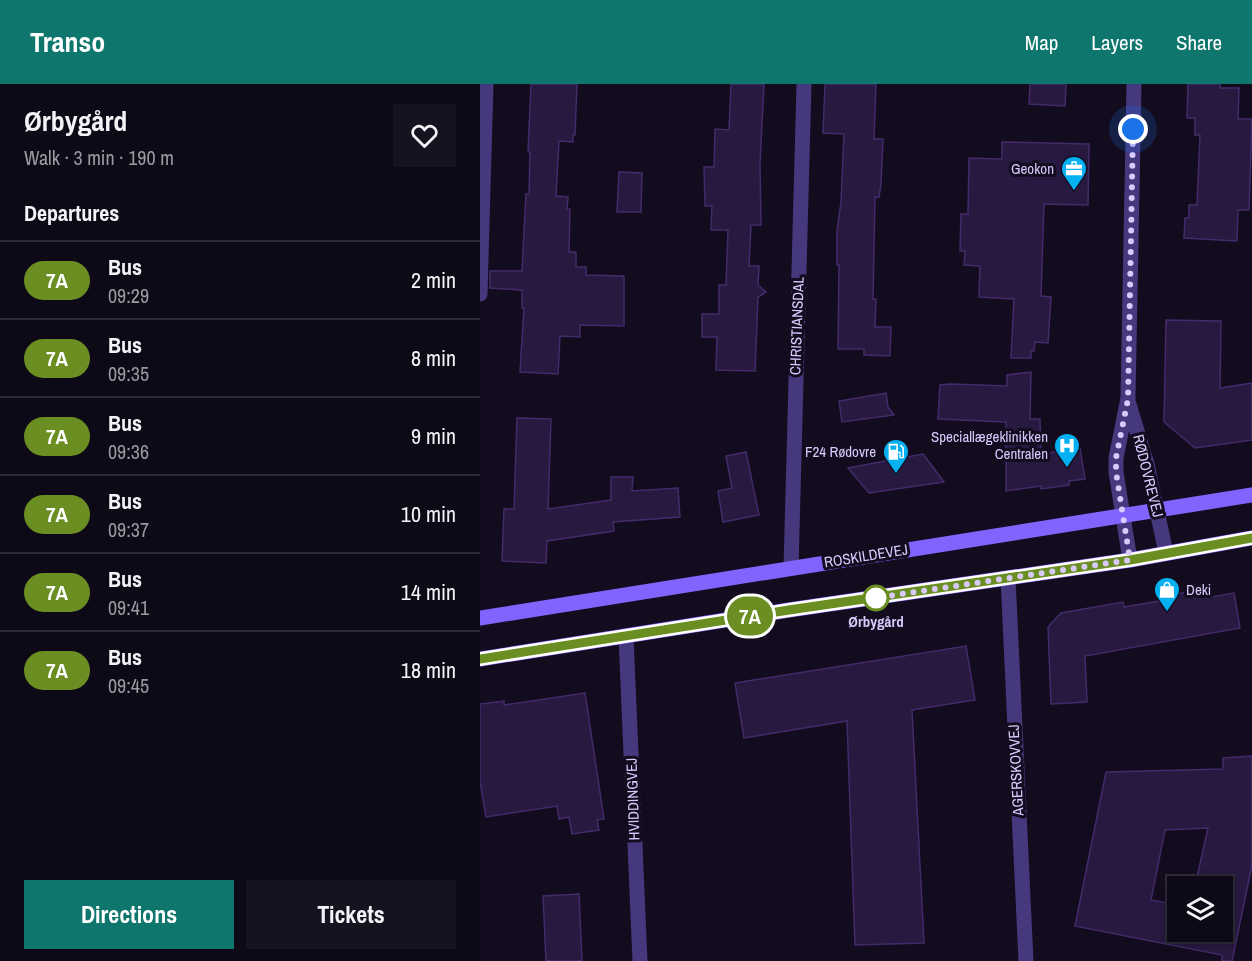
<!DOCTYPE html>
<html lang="en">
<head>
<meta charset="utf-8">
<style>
  :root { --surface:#0e0917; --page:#171220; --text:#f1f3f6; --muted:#9b9aa1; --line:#2e2a36; --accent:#0f766e }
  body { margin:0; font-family:"Archivo Narrow",sans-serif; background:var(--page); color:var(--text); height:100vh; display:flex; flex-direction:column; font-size:22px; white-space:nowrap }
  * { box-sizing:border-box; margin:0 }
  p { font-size:20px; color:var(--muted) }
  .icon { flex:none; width:33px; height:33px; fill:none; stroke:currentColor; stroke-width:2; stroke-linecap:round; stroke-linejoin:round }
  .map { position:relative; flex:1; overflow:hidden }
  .details { display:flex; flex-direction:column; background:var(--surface); width:480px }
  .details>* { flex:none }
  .badge { padding:0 12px; border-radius:20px; font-size:21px; line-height:39px }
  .tools { position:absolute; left:687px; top:792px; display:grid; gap:12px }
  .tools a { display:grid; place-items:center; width:66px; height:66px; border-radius:0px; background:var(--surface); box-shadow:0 3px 9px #0003,0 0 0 2px var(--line); font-size:30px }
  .you { position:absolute; width:30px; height:30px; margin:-15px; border:4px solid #fff; border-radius:50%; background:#1a73e8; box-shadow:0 0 0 9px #1a73e833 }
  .map>.badge { position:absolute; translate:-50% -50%; box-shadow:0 0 0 3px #fff }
  h2 { padding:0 24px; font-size:22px; line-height:54px }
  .round { display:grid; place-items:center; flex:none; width:63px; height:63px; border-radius:0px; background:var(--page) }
  .summary { display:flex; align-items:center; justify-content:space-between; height:102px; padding:0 24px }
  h1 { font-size:28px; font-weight:800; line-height:45px }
  .action { display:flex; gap:12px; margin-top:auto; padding:12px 24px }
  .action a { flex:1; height:69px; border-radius:0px; background:var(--accent); color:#fff; font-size:24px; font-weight:800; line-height:69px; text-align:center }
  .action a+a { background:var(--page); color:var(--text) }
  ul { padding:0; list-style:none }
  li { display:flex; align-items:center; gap:18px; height:78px; padding:0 24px; border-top:2px solid var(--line) }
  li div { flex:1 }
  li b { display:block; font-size:22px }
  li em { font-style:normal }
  li .badge { min-width:66px; font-weight:700; text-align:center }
  header { display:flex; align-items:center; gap:36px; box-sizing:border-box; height:84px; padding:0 30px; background:var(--accent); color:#fff }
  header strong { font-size:28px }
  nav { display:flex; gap:33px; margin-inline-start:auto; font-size:21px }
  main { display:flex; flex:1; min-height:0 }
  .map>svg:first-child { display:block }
  .building { fill:#27193f; stroke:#432b6b; stroke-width:1.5; fill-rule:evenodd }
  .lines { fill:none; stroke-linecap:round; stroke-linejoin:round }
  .minor { stroke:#46387d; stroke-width:15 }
  .tertiary { stroke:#46387d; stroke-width:15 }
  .secondary { stroke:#8163fd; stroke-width:15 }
  .line-casing { stroke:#fff; stroke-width:14 }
  .line { stroke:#6b8e23; stroke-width:9 }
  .walk { stroke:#d9cafe; stroke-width:6; stroke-dasharray:0 10.8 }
  .stop-dot { fill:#fff; stroke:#6b8e23; stroke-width:3 }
  .labels { text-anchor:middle; stroke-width:6; stroke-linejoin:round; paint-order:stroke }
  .poi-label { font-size:15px; fill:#d9cafe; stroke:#130c1f; text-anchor:end }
  .street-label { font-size:15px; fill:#d9cafe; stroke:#130c1f }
  .stop-label { font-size:15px; font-weight:bold; fill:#d9cafe; stroke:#130c1f }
</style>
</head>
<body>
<header>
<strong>Transo</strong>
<nav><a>Map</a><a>Layers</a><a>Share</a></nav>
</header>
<main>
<section class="details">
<div class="summary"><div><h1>Ørbygård</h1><p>Walk · 3 min · 190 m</p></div><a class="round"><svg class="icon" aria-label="heart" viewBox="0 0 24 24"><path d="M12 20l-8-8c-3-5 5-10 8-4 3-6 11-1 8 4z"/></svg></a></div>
<h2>Departures</h2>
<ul>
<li><span class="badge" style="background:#6b8e23;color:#fff">7A</span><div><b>Bus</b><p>09:29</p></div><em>2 min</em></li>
<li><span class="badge" style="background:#6b8e23;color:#fff">7A</span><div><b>Bus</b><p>09:35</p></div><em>8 min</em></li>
<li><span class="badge" style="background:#6b8e23;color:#fff">7A</span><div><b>Bus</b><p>09:36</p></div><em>9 min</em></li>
<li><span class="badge" style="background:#6b8e23;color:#fff">7A</span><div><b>Bus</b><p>09:37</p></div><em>10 min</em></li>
<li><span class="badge" style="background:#6b8e23;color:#fff">7A</span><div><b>Bus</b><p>09:41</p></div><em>14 min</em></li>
<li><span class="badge" style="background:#6b8e23;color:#fff">7A</span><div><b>Bus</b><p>09:45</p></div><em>18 min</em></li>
</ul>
<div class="action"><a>Directions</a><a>Tickets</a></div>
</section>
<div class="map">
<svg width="772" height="877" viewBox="0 0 772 877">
  <rect width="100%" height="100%" fill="#130c1f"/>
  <!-- building -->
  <g class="building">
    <polygon points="51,0 97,0 95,51 93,51 93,58 79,57 76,112 88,113 87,125 90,125 89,168 96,168 96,183 106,183 106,191 144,192 144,242 100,241 100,253 80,252 78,290 40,288 44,224 42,224 42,206 10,204 10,187 42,187 46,110 49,110 50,68 48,68"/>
    <polygon points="251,0 284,0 280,80 281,141 271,141 269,182 279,182 278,201 286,208 278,213 275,287 236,286 237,253 222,253 222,230 239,230 239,201 246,201 248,146 231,146 232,122 225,122 224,83 234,83 235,45 249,46"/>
    <polygon points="345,0 396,0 394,55 403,55 401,100 399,113 395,113 393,215 396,215 395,243 411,243 410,272 384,271 384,265 358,265 359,181 357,181 357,147 361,118 364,50 343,49"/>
    <polygon points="550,0 586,0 585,22 549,20"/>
    <polygon points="708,0 740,0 740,4 759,4 758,35 772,35 769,126 758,126 757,157 704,154 705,134 709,134 709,121 717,121 720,51 715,51 715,34 707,34"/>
    <polygon points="522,58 609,60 608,121 564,120 561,212 571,213 568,259 555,258 554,267 551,267 551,274 531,274 534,215 499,213 500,182 484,181 485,167 480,167 481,130 488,130 489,74 522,75"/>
    <polygon points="139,88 162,89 161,128 137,128"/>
    <polygon points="686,236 741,237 740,304 772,299 772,356 715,364 684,338"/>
    <polygon points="551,288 550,335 560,335 561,370 600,364 605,395 589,397 589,401 561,405 561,402 526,407 526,338 458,335 460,301 470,300 527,302 527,291"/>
    <polygon points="406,309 408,323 414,331 362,338 359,317"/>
    <polygon points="37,334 71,335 68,425 131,416 131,393 153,393 152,407 198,404 200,433 133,438 134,447 67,457 66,479 22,477 24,425 34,425"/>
    <polygon points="266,368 279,431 243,438 238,407 252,404 246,372"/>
    <polygon points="443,370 464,398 389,409 368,384"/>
    <polygon points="724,505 726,514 754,509 760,544 605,572 607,618 571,620 568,543 581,529 643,518 644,523 697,514 697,510"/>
    <polygon points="486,562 495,616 432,626 444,859 375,861 367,637 264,654 255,599"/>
    <polygon points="105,609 124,735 117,736 119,746 92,750 89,733 79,735 77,722 6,733 0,697 0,620 24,617 24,621"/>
    <path d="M772,672V781L752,877H742V871L595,842L626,688L743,685V674ZM728,744L715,802H742V848H698V821L671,816L685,746Z"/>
    <polygon points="99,810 102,877 66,877 63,812"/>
  </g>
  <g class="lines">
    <!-- minor -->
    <g class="minor">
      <polyline points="0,210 6,0"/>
      <polyline points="311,484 324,0"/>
      <polyline points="528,494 546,877"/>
      <polyline points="146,553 160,877"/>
    </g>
    <!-- tertiary -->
    <g class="tertiary">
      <polyline points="648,317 667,380 686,469"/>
      <polyline points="650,476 636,388 636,374 648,314 654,0"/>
    </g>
    <!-- secondary -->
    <g class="secondary">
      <polyline points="0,534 772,411"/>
      <polyline points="0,575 309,526 650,476 772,454"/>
    </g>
  </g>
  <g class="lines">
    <defs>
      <polyline id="line" points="0,575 309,526 650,476 772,454"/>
    </defs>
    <!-- line casing -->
    <use href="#line" class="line-casing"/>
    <!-- line -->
    <use href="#line" class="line"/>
    <!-- walk -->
    <polyline class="walk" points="396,514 388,515 650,476 636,388 636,374 648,315 653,45"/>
  </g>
  <!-- icons -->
  <defs>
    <symbol id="office-pin" viewBox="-11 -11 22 30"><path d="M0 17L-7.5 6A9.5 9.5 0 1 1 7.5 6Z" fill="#03b1f2" stroke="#130c1f"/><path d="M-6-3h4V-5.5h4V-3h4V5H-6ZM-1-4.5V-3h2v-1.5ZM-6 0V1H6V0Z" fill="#fff"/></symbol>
    <symbol id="hospital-pin" viewBox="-11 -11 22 30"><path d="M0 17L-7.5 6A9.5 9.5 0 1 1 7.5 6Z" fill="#03b1f2" stroke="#130c1f"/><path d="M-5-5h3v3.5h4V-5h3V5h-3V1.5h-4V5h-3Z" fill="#fff"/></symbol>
    <symbol id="fuel-pin" viewBox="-11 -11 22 30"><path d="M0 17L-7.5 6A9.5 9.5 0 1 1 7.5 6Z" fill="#03b1f2" stroke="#130c1f"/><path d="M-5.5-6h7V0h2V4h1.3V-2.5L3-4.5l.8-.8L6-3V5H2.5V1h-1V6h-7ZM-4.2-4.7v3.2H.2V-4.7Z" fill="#fff"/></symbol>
    <symbol id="shop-pin" viewBox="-11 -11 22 30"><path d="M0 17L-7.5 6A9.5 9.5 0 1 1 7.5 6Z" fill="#03b1f2" stroke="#130c1f"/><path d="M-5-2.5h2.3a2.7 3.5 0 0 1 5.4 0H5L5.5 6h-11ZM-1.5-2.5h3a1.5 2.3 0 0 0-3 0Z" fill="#fff"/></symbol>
  </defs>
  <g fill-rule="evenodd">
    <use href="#office-pin" x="579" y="70" width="30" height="40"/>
    <use href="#hospital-pin" x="572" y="347" width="30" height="40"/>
    <use href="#fuel-pin" x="401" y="353" width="30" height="40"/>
    <use href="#shop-pin" x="672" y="491" width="30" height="40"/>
  </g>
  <!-- markers -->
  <circle class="stop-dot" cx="396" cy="514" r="12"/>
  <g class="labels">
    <!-- poi labels -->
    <g class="poi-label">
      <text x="574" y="90">Geokon</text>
      <text x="568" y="358">Speciallægeklinikken<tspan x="568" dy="17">Centralen</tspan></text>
      <text x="396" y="373">F24 Rødovre</text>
      <text x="706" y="511" text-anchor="start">Deki</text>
    </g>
    <!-- street labels -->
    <g class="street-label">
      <text transform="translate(317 242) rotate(-88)" y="5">CHRISTIANSDAL</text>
      <text transform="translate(668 392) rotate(76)" y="5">RØDOVREVEJ</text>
      <text transform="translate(386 472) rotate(-9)" y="5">ROSKILDEVEJ</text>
      <text transform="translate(536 686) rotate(-93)" y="5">AGERSKOVVEJ</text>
      <text transform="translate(153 715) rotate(-92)" y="5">HVIDDINGVEJ</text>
    </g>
    <!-- stop labels -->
    <g class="stop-label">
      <text x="396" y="543">Ørbygård</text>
    </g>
  </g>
</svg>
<div class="tools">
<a><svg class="icon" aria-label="layers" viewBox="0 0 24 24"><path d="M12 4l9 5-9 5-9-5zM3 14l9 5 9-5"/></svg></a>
</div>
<div class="you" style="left:653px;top:45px"></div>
<b class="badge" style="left:270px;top:532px;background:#6b8e23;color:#fff">7A</b>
</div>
</main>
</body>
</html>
